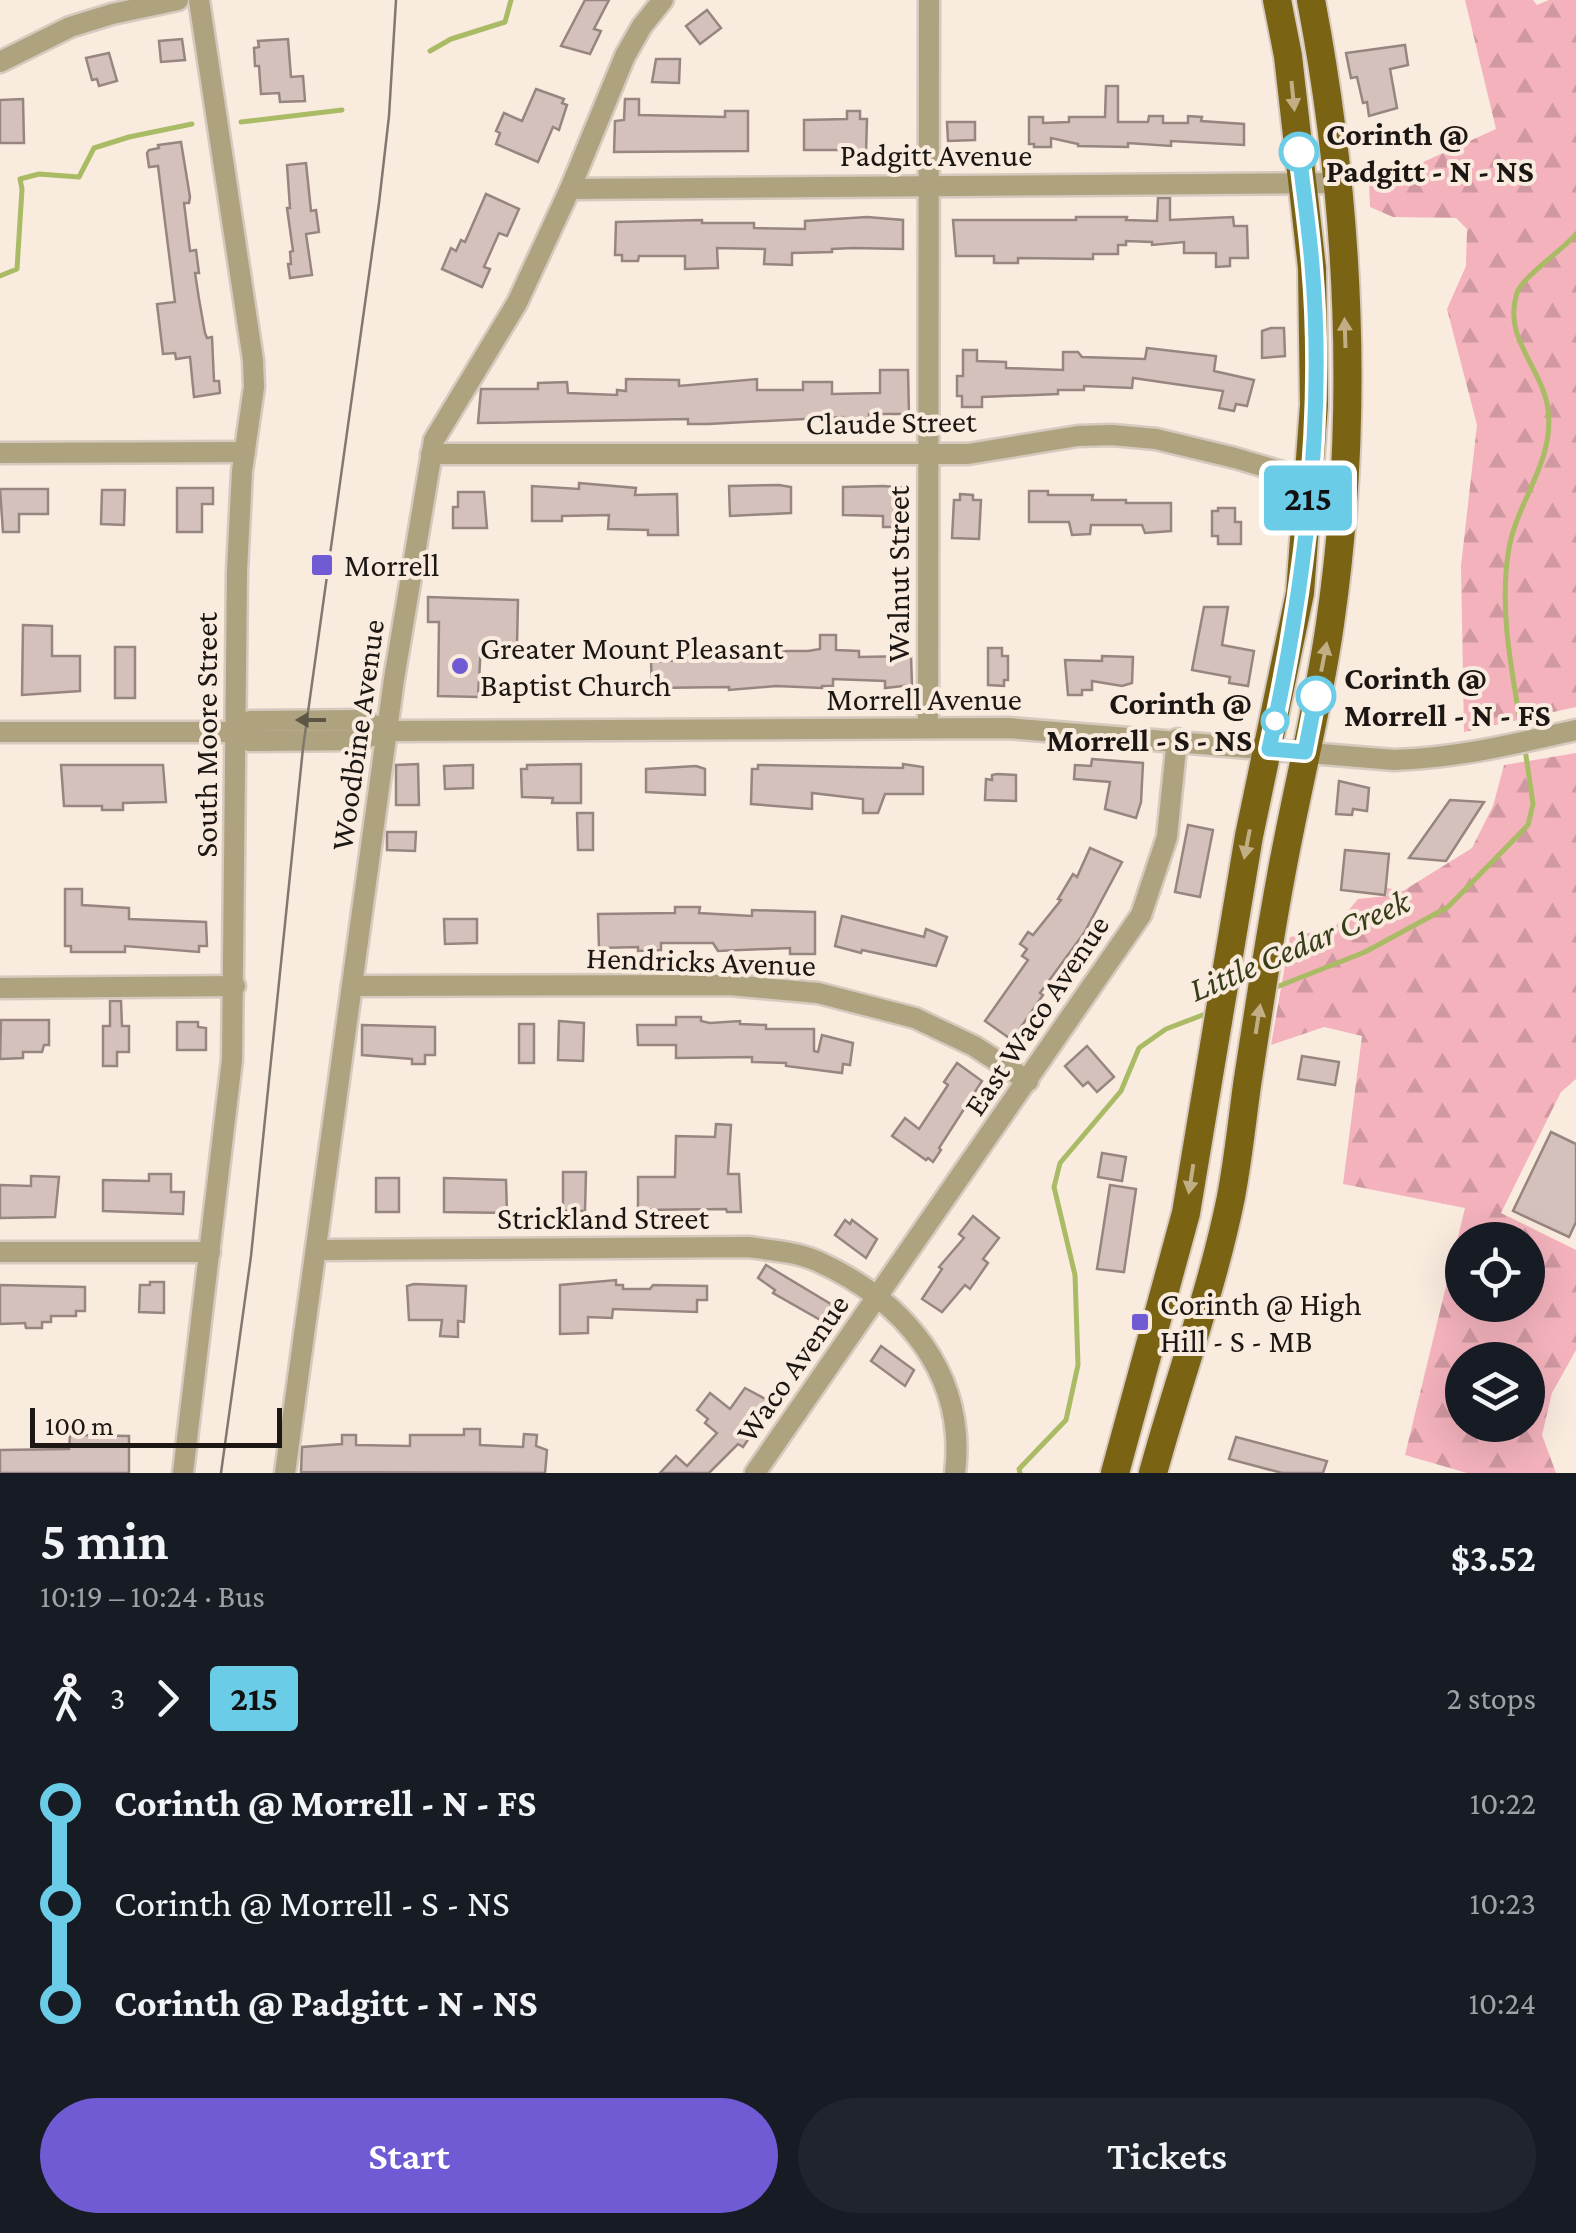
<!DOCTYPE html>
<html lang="en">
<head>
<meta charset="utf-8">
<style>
  :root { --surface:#171b24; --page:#20242c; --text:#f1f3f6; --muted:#9ea1a6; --accent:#705bd5 }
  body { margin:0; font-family:"Crimson Pro",serif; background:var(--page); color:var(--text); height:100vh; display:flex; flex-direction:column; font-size:38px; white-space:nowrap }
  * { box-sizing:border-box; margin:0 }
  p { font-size:32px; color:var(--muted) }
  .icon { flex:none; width:55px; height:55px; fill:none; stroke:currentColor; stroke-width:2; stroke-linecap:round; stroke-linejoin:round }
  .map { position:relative; height:1473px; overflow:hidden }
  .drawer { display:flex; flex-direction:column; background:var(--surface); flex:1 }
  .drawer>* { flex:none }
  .badge { padding:0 20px; border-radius:8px; font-size:35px; line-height:65px }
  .controls { position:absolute; left:1445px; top:1222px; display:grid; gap:20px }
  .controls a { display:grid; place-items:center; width:100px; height:100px; border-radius:50%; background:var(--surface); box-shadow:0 10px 40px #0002; font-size:50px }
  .scale { position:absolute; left:30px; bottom:25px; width:252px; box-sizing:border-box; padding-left:10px; border:5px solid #1c1713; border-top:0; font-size:28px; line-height:35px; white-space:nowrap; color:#1c1713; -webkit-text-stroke:8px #faebdf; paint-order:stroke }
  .map>.badge { position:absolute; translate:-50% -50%; box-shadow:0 0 0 5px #fff }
  .legs { display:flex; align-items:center; gap:15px; height:110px; padding:0 40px; font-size:32px }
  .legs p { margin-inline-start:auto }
  .head { display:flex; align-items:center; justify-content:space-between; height:170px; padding:0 40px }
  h1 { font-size:55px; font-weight:600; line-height:75px }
  .action { display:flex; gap:20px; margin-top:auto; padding:20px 40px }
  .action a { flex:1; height:115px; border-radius:60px; background:var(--accent); color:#fff; font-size:40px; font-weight:600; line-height:115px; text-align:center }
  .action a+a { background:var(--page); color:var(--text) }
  ul { padding:0 40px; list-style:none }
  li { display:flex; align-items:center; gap:35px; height:100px; font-size:38px }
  li i { display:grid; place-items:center; width:15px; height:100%; margin:0 12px; background:currentColor }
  li i::after { content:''; width:25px; height:25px; margin:-12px; border:8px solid; border-radius:50%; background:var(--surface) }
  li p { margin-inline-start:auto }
  li:first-child i { background:linear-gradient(#0000 50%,currentColor 0) }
  li:last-child i { background:linear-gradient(currentColor 50%,#0000 0) }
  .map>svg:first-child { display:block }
  .forest { fill:url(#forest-firs); fill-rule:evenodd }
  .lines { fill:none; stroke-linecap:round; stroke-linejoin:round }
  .stream { stroke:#aabb65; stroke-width:5 }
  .building { fill:#d4c1bc; stroke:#978580; stroke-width:2.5 }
  .minor-casing { stroke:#d6c9be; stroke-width:25 }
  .major-casing { stroke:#d6c9be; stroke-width:32 }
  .minor { stroke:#afa37f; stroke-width:20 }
  .major { stroke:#7b6314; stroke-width:28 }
  .tram { stroke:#817870; stroke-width:2.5 }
  .oneway { fill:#c1ae84 }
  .oneway2 { fill:#5e5644 }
  .line-1-casing { stroke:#fff; stroke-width:22 }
  .line-1 { stroke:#6bcce7; stroke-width:15 }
  .stop-1-dot { fill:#fff; stroke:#6bcce7; stroke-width:5 }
  .poi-dot { fill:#705bd5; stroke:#faebdf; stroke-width:4 }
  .labels { text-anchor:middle; stroke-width:8; stroke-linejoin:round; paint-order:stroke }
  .stop-label { font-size:32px; font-weight:bold; fill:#1c1713; stroke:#faebdf; text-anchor:start }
  .street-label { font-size:32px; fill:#1c1713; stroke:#faebdf }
  .poi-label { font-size:32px; fill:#1c1713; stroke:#faebdf; text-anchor:start }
  .water-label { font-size:35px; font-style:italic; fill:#363d18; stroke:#faebdf }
</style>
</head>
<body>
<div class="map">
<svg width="1576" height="1473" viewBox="0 0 1576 1473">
  <defs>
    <pattern id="forest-firs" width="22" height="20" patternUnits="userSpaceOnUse" patternTransform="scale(2.5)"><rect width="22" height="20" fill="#f3b2bc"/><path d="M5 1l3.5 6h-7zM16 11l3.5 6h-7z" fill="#d098a1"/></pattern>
  </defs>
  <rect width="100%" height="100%" fill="#faebdf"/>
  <!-- forest -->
  <g class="forest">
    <polygon points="1465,0 1533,0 1537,5 1549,0 1576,0 1576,707 1464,732 1461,566 1477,425 1447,309 1466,266 1467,229 1456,218 1393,217 1370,207 1369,182 1399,173 1496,129"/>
    <path d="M1576,753V1079L1561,1092L1501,1213L1576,1250V1350L1552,1393L1542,1435L1556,1473H1467L1405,1455L1465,1208L1343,1184L1362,1036L1324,1027L1271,1045L1290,937L1334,928L1358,899L1387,896V888L1403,891L1472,848L1493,806L1504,765ZM1462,1240H1528V1305H1462ZM1462,1360H1528V1425H1462Z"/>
  </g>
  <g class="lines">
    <!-- stream -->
    <g class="stream">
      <polyline points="430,51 451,39 505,22 511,0"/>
      <polyline points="241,122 342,110"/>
      <polyline points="0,276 17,269 22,189 20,179 39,174 79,177 94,148 129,137 192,124"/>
      <path d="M1523,738C1513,677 1498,610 1509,548C1518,499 1555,461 1548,409C1542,367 1502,338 1517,293C1522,277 1563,250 1576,234"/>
      <polyline points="1274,988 1365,952 1448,907 1528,825 1533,804 1525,749"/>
      <polyline points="1020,1473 1019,1469 1066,1420 1078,1365 1075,1275 1054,1187 1060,1163 1121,1091 1139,1048 1166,1029 1208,1013"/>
    </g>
  </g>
  <!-- building -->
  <g class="building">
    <polygon points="585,0 609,0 594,29 601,31 590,54 561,46"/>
    <polygon points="707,10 721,28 700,44 686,26"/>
    <polygon points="182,39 185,60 161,62 159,41"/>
    <polygon points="288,39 291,77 303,76 305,101 280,102 279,93 261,94 259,66 255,66 254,48 259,47 258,41"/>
    <polygon points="1405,45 1408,65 1390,69 1397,108 1369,116 1367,102 1363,103 1357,77 1351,78 1346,53"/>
    <polygon points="109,53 117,81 99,86 97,79 92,80 86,58"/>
    <polygon points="656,59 680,59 679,83 652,82"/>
    <polygon points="1106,86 1118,86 1118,122 1148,122 1149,116 1163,116 1163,123 1188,123 1188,116 1202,117 1201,121 1244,124 1244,145 1171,141 1171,146 1128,143 1128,147 1078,146 1078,144 1051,138 1051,147 1034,147 1034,144 1029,144 1029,117 1043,117 1043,123 1069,122 1069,117 1105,117"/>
    <polygon points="536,89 564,99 562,103 567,105 559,130 553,127 538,162 496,144 500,133 496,131 504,113 522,121"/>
    <polygon points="23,99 24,143 0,143 0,100"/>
    <polygon points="625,99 639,99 639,115 725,117 725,111 748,111 748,151 614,152 615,121 624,120"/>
    <polygon points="847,111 860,111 860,119 867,119 866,153 853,153 853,150 804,150 804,120 847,119"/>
    <polygon points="947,122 975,122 975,140 948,141"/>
    <polygon points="181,142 190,197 189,203 184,203 190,251 196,250 199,273 195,273 199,299 205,333 207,338 212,337 214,381 219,381 220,393 194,397 190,357 176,359 175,353 163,354 157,304 175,302 158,166 149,167 147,153 149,150 159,148 158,145"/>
    <polygon points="306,163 311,211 316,210 319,232 306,234 312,275 290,278 288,264 291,264 290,252 293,251 287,208 290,208 287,165"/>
    <polygon points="486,194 519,209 507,236 499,233 484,267 490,269 482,287 442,269 451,248 456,251 461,240 465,242"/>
    <polygon points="1158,198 1170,198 1170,220 1233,217 1234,226 1247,226 1248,258 1230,258 1230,266 1216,267 1216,253 1184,253 1184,242 1152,245 1152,242 1126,241 1126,245 1118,245 1118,254 1093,254 1093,259 1018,258 1018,263 994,263 994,256 956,256 953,220 1076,220 1076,217 1127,217 1126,220 1157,221"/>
    <polygon points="867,217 903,220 903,249 853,248 832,249 832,252 792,253 792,265 764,264 765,249 717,248 718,268 685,269 685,256 639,256 638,261 622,261 622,255 615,255 616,222 702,220 702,223 754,223 754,228 805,229 805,221"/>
    <polygon points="1271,328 1284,328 1285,356 1262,358 1262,331"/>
    <polygon points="1147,348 1216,356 1214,371 1254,380 1247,406 1236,404 1234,411 1219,408 1223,391 1133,378 1132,388 1084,386 1084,390 1058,390 1058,394 982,397 982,407 962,407 962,396 957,396 957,376 963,376 963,350 977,350 977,361 1006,362 1006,368 1063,370 1063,352 1078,352 1082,357 1145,359"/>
    <polygon points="880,370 908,370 909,414 869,414 869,419 843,421 843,417 708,424 688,424 688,419 478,423 481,389 538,389 538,383 567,382 568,393 617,395 617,390 626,391 626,379 679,380 679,386 757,379 757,390 803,390 803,382 832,382 832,394 880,393"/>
    <polygon points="579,483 636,488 635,495 677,494 678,535 648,535 648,530 608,529 609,515 562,516 562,521 532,521 532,486 579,489"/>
    <polygon points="779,485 791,487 791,513 730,516 729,486"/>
    <polygon points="883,486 908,488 907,527 883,527 883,516 843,515 843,487"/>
    <polygon points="177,488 213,488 213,504 202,504 202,532 177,532"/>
    <polygon points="0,489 48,489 48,514 19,514 19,532 3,532"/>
    <polygon points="102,490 125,490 124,525 101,524"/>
    <polygon points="1029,491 1048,491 1048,495 1093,495 1092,500 1126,500 1126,503 1171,503 1171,531 1145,533 1142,525 1091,525 1090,534 1072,535 1069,522 1029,522"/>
    <polygon points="458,492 484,492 487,528 453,528 453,507 458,507"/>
    <polygon points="960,494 973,495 973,500 981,500 979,539 952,538 954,500 960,500"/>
    <polygon points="1218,508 1235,508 1235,522 1241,522 1241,544 1218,544 1218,536 1212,536 1212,511 1218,511"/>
    <polygon points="428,597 518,600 517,645 481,645 478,697 438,696 439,622 428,622"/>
    <polygon points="1204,607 1228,607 1222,645 1254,651 1248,686 1229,683 1230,677 1192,670"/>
    <polygon points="23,625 52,626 52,656 80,656 80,691 22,695"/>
    <polygon points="820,635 836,635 836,650 859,651 859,657 911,656 912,685 885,688 885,681 833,679 833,686 822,686 822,688 776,686 729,690 729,687 652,688 651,662 681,660 681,647 707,646 706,651 808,651 820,649"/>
    <rect x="115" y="647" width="20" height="51"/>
    <polygon points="988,648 1002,648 1002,656 1008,656 1008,680 1004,680 1004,686 988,685"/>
    <polygon points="1102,656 1133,657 1132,683 1122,686 1092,681 1092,690 1082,690 1082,695 1068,695 1065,660 1102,661"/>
    <polygon points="1092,759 1143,763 1141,802 1136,818 1105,809 1110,782 1074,779 1075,765 1091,766"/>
    <polygon points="418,764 419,805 396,805 396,765"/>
    <polygon points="581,764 581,803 552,803 553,798 522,797 521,769 527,769 527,765"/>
    <polygon points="903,764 923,767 923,794 885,794 878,813 863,813 863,799 812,793 812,809 751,804 752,769 758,769 758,765 903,768"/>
    <polygon points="61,765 163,765 166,802 123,803 123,810 102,810 102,806 64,806"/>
    <polygon points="473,765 473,788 445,789 444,766"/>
    <polygon points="696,766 705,769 705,795 646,792 646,769"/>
    <polygon points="997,774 1016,775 1016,801 985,800 986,779 992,780 992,775"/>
    <polygon points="1339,781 1369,788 1367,811 1353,809 1352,815 1336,814"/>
    <polygon points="1450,800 1484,802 1446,861 1409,858"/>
    <polygon points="577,813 593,813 593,850 578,850"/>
    <polygon points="1188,825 1213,830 1200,897 1175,892"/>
    <polygon points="387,832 416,832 415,851 387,850"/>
    <polygon points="1090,848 1122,862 1084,933 1040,993 1043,995 1012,1040 985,1021 1028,960 1022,956 1027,949 1020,944 1028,932 1033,935 1061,900 1058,899 1073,874 1077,877"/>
    <polygon points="1345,850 1389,854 1385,895 1341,890"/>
    <polygon points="65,889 82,889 82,905 129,908 129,919 206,922 207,946 199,946 199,952 125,946 125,952 71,952 71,946 65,946"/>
    <polygon points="675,907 700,907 699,913 752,916 752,910 815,912 815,954 790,954 790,948 718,951 713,943 661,943 661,950 638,951 638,947 599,948 598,914 675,913"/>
    <polygon points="842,916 924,937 926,929 947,937 936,966 862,950 861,953 835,946"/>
    <polygon points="444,919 477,919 477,943 445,944"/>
    <polygon points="110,1001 121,1001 122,1026 129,1026 129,1052 117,1052 117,1066 103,1066 103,1026 110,1026"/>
    <polygon points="676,1017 701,1017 701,1021 710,1023 740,1021 740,1024 766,1025 766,1029 814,1029 814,1051 818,1052 822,1035 853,1043 850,1065 843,1064 842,1073 786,1066 786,1063 752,1062 752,1057 676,1058 676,1045 638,1045 637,1025 676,1025"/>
    <polygon points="1,1020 49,1020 49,1045 44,1045 42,1052 23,1052 23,1058 0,1059"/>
    <polygon points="559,1021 584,1023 583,1061 558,1060"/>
    <polygon points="177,1022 198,1022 198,1027 206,1028 206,1050 177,1050"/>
    <rect x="519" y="1024" width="15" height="39"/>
    <polygon points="362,1025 435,1027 435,1055 425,1055 425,1064 412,1064 412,1059 362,1055"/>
    <polygon points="1087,1046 1114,1077 1097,1092 1088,1082 1083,1086 1065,1066"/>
    <polygon points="1302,1056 1339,1062 1335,1085 1298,1079"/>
    <polygon points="957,1063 982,1081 939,1148 941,1150 933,1162 928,1158 926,1160 892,1136 905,1118 919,1129 948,1085 944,1082"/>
    <polygon points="716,1124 731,1125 728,1174 739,1174 741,1212 727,1212 726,1209 638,1210 638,1177 675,1177 676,1136 715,1137"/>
    <polygon points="1551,1132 1576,1144 1576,1222 1569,1237 1513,1211"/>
    <polygon points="1102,1153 1126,1157 1122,1181 1098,1177"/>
    <polygon points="563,1172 586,1172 585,1211 563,1211"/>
    <polygon points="149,1174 171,1174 171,1192 184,1192 183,1214 103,1211 103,1180 149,1181"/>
    <polygon points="31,1176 59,1177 55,1217 0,1218 0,1185 31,1186"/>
    <rect x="376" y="1178" width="23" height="34"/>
    <polygon points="444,1178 506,1180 507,1213 444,1212"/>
    <polygon points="1110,1185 1136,1189 1124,1272 1097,1269"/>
    <polygon points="973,1216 999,1238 983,1259 988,1263 970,1289 965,1285 942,1312 922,1299 942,1269 939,1267 964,1238 959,1234"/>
    <polygon points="845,1220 850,1224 852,1220 877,1239 866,1258 835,1235"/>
    <polygon points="766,1265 834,1306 824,1322 773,1293 775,1290 758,1278"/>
    <polygon points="616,1280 616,1285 623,1285 623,1289 650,1289 653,1285 707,1286 707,1300 697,1300 697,1312 613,1309 612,1318 588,1317 588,1333 560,1334 560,1285"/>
    <polygon points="150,1282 164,1282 164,1313 139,1312 140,1285 150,1285"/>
    <polygon points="414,1284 466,1286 464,1322 458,1321 458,1337 440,1336 442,1320 409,1320 407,1286"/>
    <polygon points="0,1285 85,1287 85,1311 76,1311 76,1316 51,1316 51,1322 42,1322 42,1328 26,1328 25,1323 0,1324"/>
    <polygon points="881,1346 914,1370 905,1386 871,1361"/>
    <polygon points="745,1388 769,1401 766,1407 769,1409 743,1447 738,1444 709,1473 660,1473 676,1456 687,1466 717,1433 705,1423 708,1419 697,1410 710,1393 730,1409"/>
    <polygon points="464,1429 480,1429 480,1445 523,1447 524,1434 537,1435 536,1446 547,1450 545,1473 301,1472 302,1447 342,1444 342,1435 356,1435 356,1445 410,1446 410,1435 464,1435"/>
    <polygon points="70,1435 129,1436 129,1473 0,1473 0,1450 69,1449"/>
    <polygon points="1236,1437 1327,1461 1323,1473 1282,1473 1229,1459"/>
  </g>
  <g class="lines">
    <defs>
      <g id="minor">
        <polyline points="0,62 70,27 112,14 178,0"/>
        <polyline points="570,189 1338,183"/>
        <polyline points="0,453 245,452"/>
        <polyline points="431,454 968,454 1078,436 1112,435 1156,439 1235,458 1343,490"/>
        <polyline points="928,728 929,0"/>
        <path d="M0,732H236L250,741L359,740L387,731L1008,728L1394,760C1457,758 1515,744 1576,730"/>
        <polyline points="236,732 250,721 362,720 387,731"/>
        <polyline points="352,986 729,985 818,993 915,1018 974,1046 1028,1081"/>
        <polyline points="0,988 235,986"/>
        <path d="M316,1250L748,1247C770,1250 796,1252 817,1261C903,1300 967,1373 955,1473"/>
        <polyline points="0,1252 210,1252"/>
        <polyline points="183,1473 232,1060 237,571 242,471 254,387 253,360 199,0"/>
        <polyline points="285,1473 394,679 434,440 517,303 570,189 625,56 642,26 663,0"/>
        <polyline points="755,1473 1141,915 1167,837 1177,739"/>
      </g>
      <g id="major">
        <polyline points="1115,1473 1186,1213 1249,836 1300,593 1314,405 1312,268 1288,56 1277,0"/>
        <path d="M1153,1473C1178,1381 1212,1291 1231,1197C1238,1160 1242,1122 1247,1085C1258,1015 1268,945 1281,876C1296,792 1318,709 1330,624C1360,418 1350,204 1311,0"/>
      </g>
    </defs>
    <!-- minor casing -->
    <use href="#minor" class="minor-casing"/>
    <!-- major casing -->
    <use href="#major" class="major-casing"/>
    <!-- minor -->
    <use href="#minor" class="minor"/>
    <!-- major -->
    <use href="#major" class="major"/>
    <!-- tram -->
    <polyline class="tram" points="221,1473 251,1256 303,748 379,203 389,116 396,0"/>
  </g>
  <!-- one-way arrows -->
  <defs><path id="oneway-solid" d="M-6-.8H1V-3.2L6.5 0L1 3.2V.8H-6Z" transform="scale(2.5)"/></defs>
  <g class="oneway">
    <use href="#oneway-solid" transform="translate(1293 96) rotate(84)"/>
    <use href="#oneway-solid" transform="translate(1345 333) rotate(-92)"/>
    <use href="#oneway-solid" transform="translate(1324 657) rotate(-79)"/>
    <use href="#oneway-solid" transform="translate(1247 844) rotate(101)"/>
    <use href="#oneway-solid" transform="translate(1258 1019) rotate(-81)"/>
    <use href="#oneway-solid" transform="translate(1191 1179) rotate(99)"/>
  </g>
  <use class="oneway2" href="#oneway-solid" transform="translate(311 720) rotate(180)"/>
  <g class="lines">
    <defs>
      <path id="line-1" d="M1299,152C1303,189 1309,227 1312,265C1326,426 1304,592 1269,749L1305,752L1316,696"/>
    </defs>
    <!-- line-1 casing -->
    <use href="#line-1" class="line-1-casing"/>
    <!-- line-1 -->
    <use href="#line-1" class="line-1"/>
  </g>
  <!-- markers -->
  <g class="stop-1-dot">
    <circle cx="1299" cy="152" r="18"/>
    <circle cx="1316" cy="696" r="18"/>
    <circle cx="1275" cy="721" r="12"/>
  </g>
  <g class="poi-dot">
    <rect x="310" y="553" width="24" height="24" rx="5"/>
    <circle cx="460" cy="666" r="10"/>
    <rect x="1130" y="1312" width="20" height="20" rx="5"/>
  </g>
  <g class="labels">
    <!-- stop labels -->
    <g class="stop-label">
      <text x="1326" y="145">Corinth @<tspan x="1326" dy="37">Padgitt - N - NS</tspan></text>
      <text x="1344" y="689">Corinth @<tspan x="1344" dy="37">Morrell - N - FS</tspan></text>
      <text x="1252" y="714" text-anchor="end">Corinth @<tspan x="1252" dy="37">Morrell - S - NS</tspan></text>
    </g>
    <!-- street labels -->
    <g class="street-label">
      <text x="936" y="166">Padgitt Avenue</text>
      <text transform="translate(891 422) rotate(-1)" y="11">Claude Street</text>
      <text transform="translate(898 574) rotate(-90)" y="11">Walnut Street</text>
      <text x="924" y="710">Morrell Avenue</text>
      <text transform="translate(206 735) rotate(-90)" y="11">South Moore Street</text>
      <text transform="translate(357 735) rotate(-82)" y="11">Woodbine Avenue</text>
      <text transform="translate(701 961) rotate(2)" y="11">Hendricks Avenue</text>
      <text transform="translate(1036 1015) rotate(-56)" y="11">East Waco Avenue</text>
      <text x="603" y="1229">Strickland Street</text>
      <text transform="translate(792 1368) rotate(-55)" y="11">Waco Avenue</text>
    </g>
    <!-- poi labels -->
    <g class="poi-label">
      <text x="344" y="576">Morrell</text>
      <text x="480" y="659">Greater Mount Pleasant<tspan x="480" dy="37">Baptist Church</tspan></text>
      <text x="1160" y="1315">Corinth @ High<tspan x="1160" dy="37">Hill - S - MB</tspan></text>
    </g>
    <!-- water labels -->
    <g class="water-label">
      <text transform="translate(1299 945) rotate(-23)" y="12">Little Cedar Creek</text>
    </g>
  </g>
</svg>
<div class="controls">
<a><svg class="icon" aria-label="locate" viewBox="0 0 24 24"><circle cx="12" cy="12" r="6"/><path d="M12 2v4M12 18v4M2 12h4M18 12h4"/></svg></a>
<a><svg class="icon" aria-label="layers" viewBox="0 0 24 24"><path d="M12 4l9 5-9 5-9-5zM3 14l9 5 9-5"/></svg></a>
</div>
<div class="scale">100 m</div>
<b class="badge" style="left:1308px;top:498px;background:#6bcce7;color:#111">215</b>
</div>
<section class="drawer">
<div class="head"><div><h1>5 min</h1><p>10:19 – 10:24 · Bus</p></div><b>$3.52</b></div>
<div class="legs"><svg class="icon" aria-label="walk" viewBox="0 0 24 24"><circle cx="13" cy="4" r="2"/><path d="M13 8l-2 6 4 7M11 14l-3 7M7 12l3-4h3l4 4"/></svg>3<svg class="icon" aria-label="forward" viewBox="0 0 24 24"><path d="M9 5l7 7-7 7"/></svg><b class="badge" style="background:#6bcce7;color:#111">215</b><p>2 stops</p></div>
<ul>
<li><i style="color:#6bcce7"></i><b>Corinth @ Morrell - N - FS</b><p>10:22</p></li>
<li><i style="color:#6bcce7"></i><span>Corinth @ Morrell - S - NS</span><p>10:23</p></li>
<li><i style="color:#6bcce7"></i><b>Corinth @ Padgitt - N - NS</b><p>10:24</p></li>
</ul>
<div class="action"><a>Start</a><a>Tickets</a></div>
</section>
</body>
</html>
